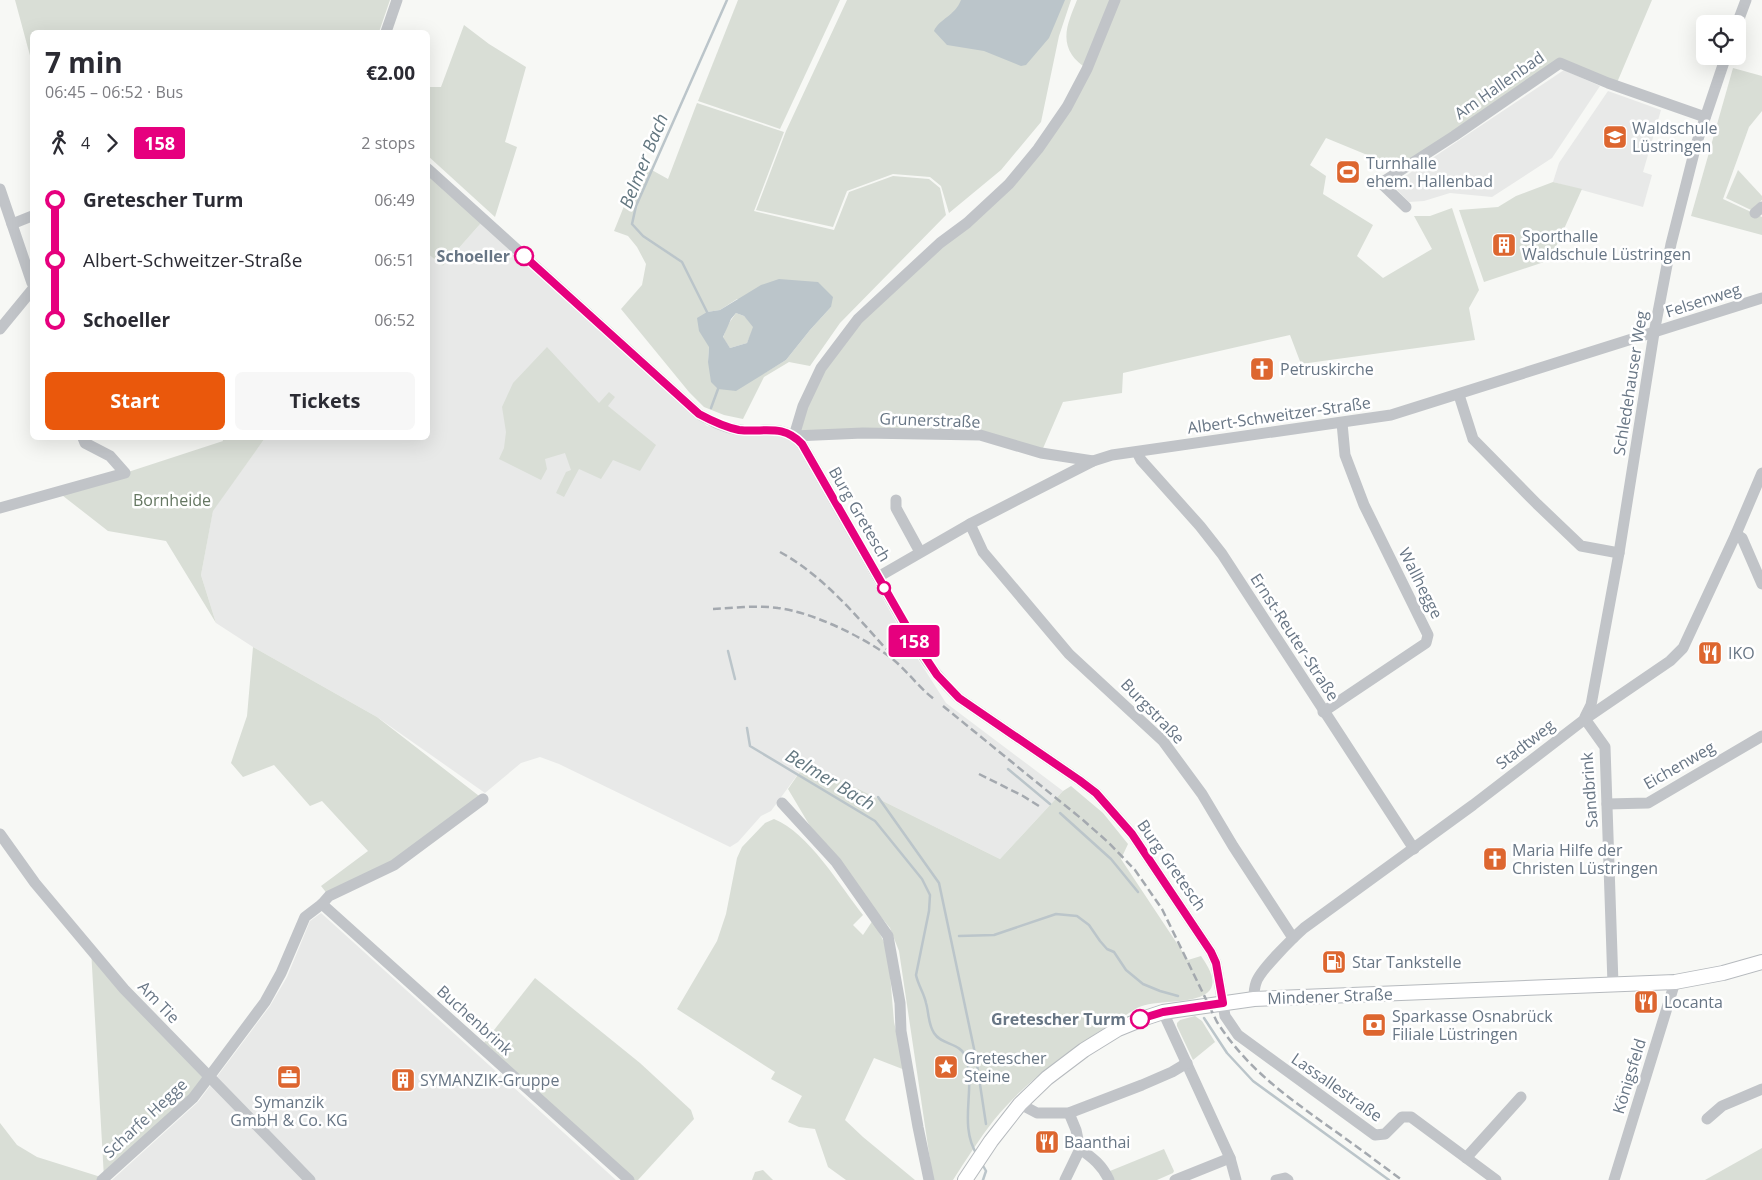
<!DOCTYPE html>
<html lang="en">
<head>
<meta charset="utf-8">
<style>
  :root { --surface:#fff; --page:#f7f7f7; --text:#2b2b33; --muted:#7c7c81; --accent:#ea580c }
  body { margin:0; font-family:"Open Sans",sans-serif; background:var(--page); color:var(--text); height:100vh; display:flex; flex-direction:column; font-size:19px; white-space:nowrap }
  * { box-sizing:border-box; margin:0 }
  p { font-size:16px; color:var(--muted) }
  .icon { flex:none; width:28px; height:28px; fill:none; stroke:currentColor; stroke-width:2; stroke-linecap:round; stroke-linejoin:round }
  .map { position:relative; flex:1; overflow:hidden }
  .side { position:absolute; left:30px; top:30px; width:400px; height:410px; display:flex; flex-direction:column; background:var(--surface); border-radius:8px; box-shadow:0 5px 20px #0002 }
  .side>* { flex:none }
  .badge { padding:0 10px; border-radius:4px; font-size:18px; line-height:32px }
  .buttons { position:absolute; left:1696px; top:15px; display:grid; gap:10px }
  .buttons a { display:grid; place-items:center; width:50px; height:50px; border-radius:8px; background:var(--surface); box-shadow:0 5px 20px #0002; font-size:25px }
  .map>.badge { position:absolute; translate:-50% -50%; box-shadow:0 0 0 2px #fff }
  .legs { display:flex; align-items:center; gap:8px; height:55px; padding:0 15px; font-size:16px }
  .legs p { margin-inline-start:auto }
  .head { display:flex; align-items:center; justify-content:space-between; height:85px; padding:0 15px }
  h1 { font-size:28px; font-weight:700; line-height:38px }
  .primary-button { display:flex; gap:10px; margin-top:auto; padding:10px 15px }
  .primary-button a { flex:1; height:58px; border-radius:8px; background:var(--accent); color:#fff; font-size:20px; font-weight:700; line-height:58px; text-align:center }
  .primary-button a+a { background:var(--page); color:var(--text) }
  ul { padding:0 15px; list-style:none }
  li { display:flex; align-items:center; gap:18px; height:60px; font-size:19px }
  li i { display:grid; place-items:center; width:8px; height:100%; margin:0 6px; background:currentColor }
  li i::after { content:''; width:12px; height:12px; margin:-6px; border:4px solid; border-radius:50%; background:var(--surface) }
  li p { margin-inline-start:auto }
  li:first-child i { background:linear-gradient(#0000 50%,currentColor 0) }
  li:last-child i { background:linear-gradient(currentColor 50%,#0000 0) }
  .map>svg:first-child { display:block }
  .built { fill:#e8e9e8 }
  .green { fill:#d9ded6; fill-rule:evenodd }
  .water { fill:#bbc5ca; fill-rule:evenodd }
  .lines { fill:none; stroke-linecap:round; stroke-linejoin:round }
  .stream { stroke:#bbc5ca; stroke-width:2.5 }
  .major-casing { stroke:#b6babe; stroke-width:16 }
  .minor { stroke:#c1c4c8; stroke-width:11 }
  .major { stroke:#fff; stroke-width:14 }
  .rail { stroke:#a4a9af; stroke-width:2.5; stroke-dasharray:8 4; stroke-linecap:butt }
  .line-1-casing { stroke:#fff; stroke-width:11 }
  .line-1 { stroke:#e6007e; stroke-width:8 }
  .stop-1-dot { fill:#fff; stroke:#e6007e; stroke-width:2.5 }
  .labels { text-anchor:middle; stroke-width:5; stroke-linejoin:round; paint-order:stroke }
  .street-label { font-size:16px; fill:#687685; stroke:#fff }
  .poi-label { font-size:16px; fill:#687685; stroke:#fff; text-anchor:start }
  .stop-label { font-size:16px; font-weight:bold; fill:#687685; stroke:#fff; text-anchor:end }
  .park-label { font-size:16px; fill:#657762; stroke:#fff }
  .water-label { font-size:18px; font-style:italic; fill:#637780; stroke:#fff }
</style>
</head>
<body>
<div class="map">
<svg width="1762" height="1180" viewBox="0 0 1762 1180">
  <rect width="100%" height="100%" fill="#f7f8f5"/>
  <!-- built -->
  <g class="built">
    <polygon points="1564,70 1600,86 1552,158 1492,197 1450,193 1424,201 1409,202 1392,185"/>
    <polygon points="1608,91 1661,110 1643,172 1652,175 1643,207 1553,182 1559,163"/>
    <polygon points="481,223 707,426 788,438 799,447 907,642 946,703 1063,791 1000,859 806,763 771,811 761,816 738,842 730,847 559,764 540,757 521,763 485,793 377,717 253,647 216,623 201,575 213,510 265,438 428,438 428,254 443,266"/>
    <polygon points="321,913 616,1180 112,1180 198,1102 270,1006 287,977 310,921"/>
  </g>
  <!-- green -->
  <g class="green">
    <polygon points="15,0 390,0 379,32 32,32 32,63"/>
    <polygon points="738,0 840,0 780,129 698,101"/>
    <polygon points="847,0 1071,0 1059,36 1041,122 1001,170 949,213 941,186 930,177 893,174 847,191 833,227 756,210 786,131"/>
    <path d="M1077,0H1652L1616,85L1559,58L1399,168L1326,138L1310,165L1326,176L1323,194L1373,225L1357,256L1383,278L1432,249L1414,216H1430L1452,208L1479,290L1469,308L1475,340L1301,364L1290,335L1123,373L1122,393L1063,402L1041,453L980,435L794,436L803,406L848,331L1009,184L1087,69C1082,65 1075,60 1072,55C1060,37 1070,18 1077,0Z"/>
    <polygon points="464,25 489,44 526,67 505,142 517,147 495,217 428,156 428,87 441,87"/>
    <polygon points="1733,68 1762,76 1762,111 1749,127 1723,199 1762,217 1762,235 1691,216"/>
    <path d="M697,103L784,132L754,211L834,230L849,192L893,176L929,179L940,188L946,215L840,323L810,366L789,362L764,377L743,419L724,415L704,407L689,392L621,309L642,285L646,264L637,247L628,236L614,231L641,164L668,179ZM737,299L831,307L810,330L786,360L763,374L708,362L709,347L707,312L720,310Z"/>
    <polygon points="1738,170 1762,196 1762,200 1751,210 1726,198"/>
    <polygon points="428,175 481,223 443,266 428,254"/>
    <polygon points="1553,182 1582,189 1550,260 1484,282 1459,210 1498,207 1516,196"/>
    <polygon points="736,313 744,316 754,327 747,343 730,348 723,338 727,326"/>
    <polygon points="547,347 599,403 609,392 615,397 608,406 656,445 640,471 613,460 601,479 579,469 564,497 556,493 566,472 571,470 565,453 545,459 547,469 541,480 499,459 504,448 506,432 502,407 513,383"/>
    <polygon points="222,438 265,438 213,511 201,575 216,623 166,541 108,531 58,492 125,473 223,441"/>
    <polygon points="253,647 377,717 483,799 394,865 329,896 321,886 368,851 322,801 310,806 274,765 243,777 231,763 247,716"/>
    <path d="M806,763L1000,859L1063,791L1071,786L1103,813L1128,844L1121,859L1188,960L1201,956C1207,965 1220,983 1207,993C1191,1005 1155,999 1137,1008C1127,1014 1117,1021 1108,1026C1066,1052 1025,1082 994,1120C979,1139 966,1160 953,1180H933L899,951L890,928L877,912L836,855L810,826L788,789Z"/>
    <path d="M774,819C808,832 840,886 863,915L853,925L863,935L873,920L888,950L894,1022L905,1070L874,1058L845,1120L863,1137L915,1180H846L828,1167L815,1129L799,1127L788,1122L802,1096L771,1079L775,1072L677,1009L717,941L726,914L737,858L742,847L765,823Z"/>
    <polygon points="91,949 209,1077 102,1180 0,1180 0,1123 17,1145 37,1157 104,1178"/>
    <polygon points="535,978 640,1063 691,1110 694,1119 638,1180 633,1180 483,1044"/>
    <polygon points="1195,1016 1202,1021 1215,1042 1193,1060 1177,1026 1177,1023 1180,1020"/>
    <polygon points="1762,1148 1762,1180 1705,1180"/>
    <polygon points="1164,1149 1174,1171 1173,1173 1157,1180 1114,1180 1110,1171"/>
    <polygon points="763,1170 773,1180 752,1180 755,1172"/>
  </g>
  <!-- water -->
  <g class="water">
    <path d="M961,0H1065L1049,38L1026,65L1021,66L984,51L947,45L934,31C939,19 955,16 961,0Z"/>
    <path d="M779,279L818,282L833,297L831,307L810,330L786,360L736,391L718,389L711,382L708,362L709,347L699,331L697,318L707,312L720,310L761,285ZM736,313L744,316L753,327L747,343L730,348L723,337L731,319Z"/>
  </g>
  <g class="lines">
    <!-- stream -->
    <g class="stream">
      <polyline points="707,312 682,262 643,236 632,224 636,206 727,0"/>
      <polyline points="711,408 718,389"/>
      <polyline points="728,651 735,679"/>
      <path d="M747,728L750,746L875,821L922,879L930,895L929,911L916,975C918,985 924,993 926,1003C929,1013 928,1024 934,1033C942,1046 961,1042 966,1058C976,1090 958,1124 977,1155"/>
      <polyline points="1008,769 1050,804"/>
      <polyline points="878,797 939,883 976,1058 986,1124"/>
      <polyline points="1060,813 1111,859 1138,892"/>
      <polyline points="959,936 994,935 1056,914 1077,916 1089,925 1100,941 1107,949 1114,952 1126,970 1143,984 1160,991 1178,996"/>
      <polyline points="1204,1018 1227,1053 1253,1081 1389,1180"/>
      <polyline points="982,1164 986,1171 983,1180"/>
    </g>
    <defs>
      <polyline id="major" points="965,1180 991,1141 1020,1104 1047,1078 1084,1050 1118,1029 1145,1018 1163,1012 1254,999 1675,982 1723,973 1762,962"/>
    </defs>
    <!-- major casing -->
    <use href="#major" class="major-casing"/>
    <!-- minor -->
    <g class="minor">
      <polyline points="1737,24 1746,0"/>
      <polyline points="386,32 397,0"/>
      <path d="M428,169L699,414C712,421 724,428 739,430C764,433 782,423 802,444L919,649C930,667 943,683 959,698L1079,780L1096,793L1132,834L1211,952L1216,963L1225,1016L1238,1035L1375,1135L1385,1134L1402,1117H1411L1496,1180"/>
      <polyline points="0,189 32,283"/>
      <polyline points="1406,207 1381,183 1454,136 1560,63 1608,83 1705,117"/>
      <polyline points="1755,213 1762,207"/>
      <polyline points="12,224 32,216"/>
      <polyline points="0,329 32,290"/>
      <polyline points="1459,395 1473,439 1537,504 1581,546 1619,553"/>
      <polyline points="1137,452 1141,460 1200,526 1222,554 1414,849"/>
      <polyline points="1093,461 1041,453 980,435 863,433 794,436 803,406 821,368 858,319 940,243 967,223 1009,184 1038,149 1067,107 1087,69 1115,0"/>
      <polyline points="896,500 896,508 920,552"/>
      <polyline points="0,508 125,473 110,456 85,443 83,438"/>
      <polyline points="970,524 983,552 1069,654 1163,741 1202,794 1233,846 1293,938"/>
      <polyline points="1736,534 1742,538 1762,584"/>
      <polyline points="878,577 970,524 1093,461 1112,455 1391,415 1762,298"/>
      <polyline points="1323,712 1426,643 1428,635 1364,505 1345,455 1342,423"/>
      <polyline points="1585,717 1591,705 1619,553 1654,333 1671,244 1696,145 1726,56"/>
      <polyline points="1585,719 1605,747 1613,984"/>
      <polyline points="782,803 836,862 888,936 900,1003 901,1031 918,1127 929,1180"/>
      <polyline points="1607,804 1648,803 1762,736"/>
      <polyline points="0,834 35,883 124,989 310,1180"/>
      <polyline points="322,904 629,1180"/>
      <path d="M1254,999C1254,994 1254,988 1256,983C1259,971 1294,937 1304,928L1473,805L1585,719L1670,661L1683,648L1736,534L1762,473"/>
      <polyline points="1163,1012 1230,1158 1236,1180"/>
      <polyline points="1020,1104 1037,1113 1069,1113 1142,1085 1172,1072 1187,1063"/>
      <path d="M1069,1113L1076,1130L1080,1149C1093,1158 1102,1165 1109,1180"/>
      <polyline points="1707,1119 1722,1106 1762,1089"/>
      <polyline points="1466,1158 1521,1097"/>
      <polyline points="102,1180 193,1098 209,1077 265,1002 281,973 305,917 322,904 329,896 394,865 483,799"/>
      <polyline points="1065,1180 1080,1149"/>
      <polyline points="1175,1180 1230,1158"/>
      <polyline points="1276,1180 1285,1178 1288,1180"/>
      <polyline points="1614,1180 1675,982"/>
    </g>
    <!-- major -->
    <use href="#major" class="major"/>
    <!-- rail -->
    <g class="rail">
      <path d="M780,552C823,576 853,612 886,649"/>
      <path d="M713,609C734,608 757,605 778,608C812,612 863,637 890,657C906,669 918,687 934,699"/>
      <path d="M943,706L1083,820L1109,843L1135,870L1162,909L1217,1022C1247,1068 1281,1092 1325,1124C1351,1142 1376,1161 1402,1180"/>
      <polyline points="979,774 1023,796 1042,808"/>
    </g>
  </g>
  <g class="lines">
    <defs>
      <path id="line-1" d="M524,256L699,414C712,421 724,427 739,430C764,433 782,423 802,444L919,648L937,675L959,698L1079,780L1096,793L1132,834L1211,952L1216,963L1223,1003L1163,1012L1140,1019"/>
    </defs>
    <!-- line-1 casing -->
    <use href="#line-1" class="line-1-casing"/>
    <!-- line-1 -->
    <use href="#line-1" class="line-1"/>
  </g>
  <!-- icons -->
  <defs>
    <symbol id="school-square" viewBox="-11 -11 22 22"><rect x="-9" y="-9" width="18" height="18" rx="4" fill="#dd662f" stroke="#fff"/><path d="M0-5L7-2L0 1L-7-2ZM-4 1L0 2.5L4 1V4Q0 6-4 4Z" fill="#fff"/></symbol>
    <symbol id="stadium-square" viewBox="-11 -11 22 22"><rect x="-9" y="-9" width="18" height="18" rx="4" fill="#dd662f" stroke="#fff"/><path d="M0-5a6.5 5 0 1 0 0 10a6.5 5 0 1 0 0-10ZM-3.5-1.8h7v3.6h-7Z" fill="#fff"/></symbol>
    <symbol id="building-square" viewBox="-11 -11 22 22"><rect x="-9" y="-9" width="18" height="18" rx="4" fill="#dd662f" stroke="#fff"/><path d="M-4-6H4V6H1V3H-1V6H-4ZM-2.5-4.3h1.7v1.8h-1.7ZM.8-4.3h1.7v1.8H.8ZM-2.5-1h1.7V.8h-1.7ZM.8-1h1.7V.8H.8Z" fill="#fff"/></symbol>
    <symbol id="church-square" viewBox="-11 -11 22 22"><rect x="-9" y="-9" width="18" height="18" rx="4" fill="#dd662f" stroke="#fff"/><path d="M-1.2-6h2.4v3.5h3.3v2.4h-3.3V6h-2.4V-.1h-3.3v-2.4h3.3Z" fill="#fff"/></symbol>
    <symbol id="restaurant-square" viewBox="-11 -11 22 22"><rect x="-9" y="-9" width="18" height="18" rx="4" fill="#dd662f" stroke="#fff"/><path d="M-5-6h1v4h1v-4h1v4h1v-4h1v5L-1.5 .5V6h-2V.5L-5-1ZM5-6V6H3V1.5H1.5Q1.5-4 5-6Z" fill="#fff"/></symbol>
    <symbol id="fuel-square" viewBox="-11 -11 22 22"><rect x="-9" y="-9" width="18" height="18" rx="4" fill="#dd662f" stroke="#fff"/><path d="M-5.5-6h7V0h2V4h1.3V-2.5L3-4.5l.8-.8L6-3V5H2.5V1h-1V6h-7ZM-4.2-4.7v3.2H.2V-4.7Z" fill="#fff"/></symbol>
    <symbol id="bank-square" viewBox="-11 -11 22 22"><rect x="-9" y="-9" width="18" height="18" rx="4" fill="#dd662f" stroke="#fff"/><path d="M-6-4H6V4H-6ZM0-2.3a2.3 2.3 0 1 0 0 4.6a2.3 2.3 0 1 0 0-4.6Z" fill="#fff"/></symbol>
    <symbol id="sight-square" viewBox="-11 -11 22 22"><rect x="-9" y="-9" width="18" height="18" rx="4" fill="#dd662f" stroke="#fff"/><path d="M0-6L1.8-2.2L6-1.7L2.9 1.2L3.7 5.4L0 3.3L-3.7 5.4L-2.9 1.2L-6-1.7L-1.8-2.2Z" fill="#fff"/></symbol>
    <symbol id="office-square" viewBox="-11 -11 22 22"><rect x="-9" y="-9" width="18" height="18" rx="4" fill="#dd662f" stroke="#fff"/><path d="M-6-3h4V-5.5h4V-3h4V5H-6ZM-1-4.5V-3h2v-1.5ZM-6 0V1H6V0Z" fill="#fff"/></symbol>
  </defs>
  <g fill-rule="evenodd">
    <use href="#school-square" x="1601" y="123" width="28" height="28"/>
    <use href="#stadium-square" x="1334" y="158" width="28" height="28"/>
    <use href="#building-square" x="1490" y="231" width="28" height="28"/>
    <use href="#church-square" x="1248" y="355" width="28" height="28"/>
    <use href="#restaurant-square" x="1696" y="639" width="28" height="28"/>
    <use href="#church-square" x="1481" y="845" width="28" height="28"/>
    <use href="#fuel-square" x="1320" y="948" width="28" height="28"/>
    <use href="#restaurant-square" x="1632" y="988" width="28" height="28"/>
    <use href="#bank-square" x="1360" y="1011" width="28" height="28"/>
    <use href="#sight-square" x="932" y="1053" width="28" height="28"/>
    <use href="#office-square" x="275" y="1063" width="28" height="28"/>
    <use href="#building-square" x="389" y="1066" width="28" height="28"/>
    <use href="#restaurant-square" x="1033" y="1128" width="28" height="28"/>
  </g>
  <!-- markers -->
  <g class="stop-1-dot">
    <circle cx="524" cy="256" r="9"/>
    <circle cx="884" cy="588" r="6"/>
    <circle cx="1140" cy="1019" r="9"/>
  </g>
  <g class="labels">
    <!-- street labels -->
    <g class="street-label">
      <text transform="translate(1499 85) rotate(-35)" y="6">Am Hallenbad</text>
      <text transform="translate(1703 300) rotate(-18)" y="6">Felsenweg</text>
      <text transform="translate(1630 383) rotate(-81)" y="6">Schledehauser Weg</text>
      <text transform="translate(1279 415) rotate(-8)" y="6">Albert-Schweitzer-Straße</text>
      <text transform="translate(930 420) rotate(2)" y="6">Grunerstraße</text>
      <text transform="translate(860 514) rotate(60)" y="6">Burg Gretesch</text>
      <text transform="translate(1421 583) rotate(63)" y="6">Wallhegge</text>
      <text transform="translate(1295 637) rotate(57)" y="6">Ernst-Reuter-Straße</text>
      <text transform="translate(1153 711) rotate(46)" y="6">Burgstraße</text>
      <text transform="translate(1525 744) rotate(-38)" y="6">Stadtweg</text>
      <text transform="translate(1679 765) rotate(-30)" y="6">Eichenweg</text>
      <text transform="translate(1589 790) rotate(-94)" y="6">Sandbrink</text>
      <text transform="translate(1172 865) rotate(55)" y="6">Burg Gretesch</text>
      <text transform="translate(1330 996) rotate(-2)" y="6">Mindener Straße</text>
      <text transform="translate(159 1002) rotate(46)" y="6">Am Tie</text>
      <text transform="translate(475 1020) rotate(42)" y="6">Buchenbrink</text>
      <text transform="translate(1629 1076) rotate(-73)" y="6">Königsfeld</text>
      <text transform="translate(1337 1087) rotate(35)" y="6">Lassallestraße</text>
      <text transform="translate(145 1118) rotate(-43)" y="6">Scharfe Hegge</text>
    </g>
    <!-- poi labels -->
    <g class="poi-label">
      <text x="1632" y="134">Waldschule<tspan x="1632" dy="18">Lüstringen</tspan></text>
      <text x="1366" y="169">Turnhalle<tspan x="1366" dy="18">ehem. Hallenbad</tspan></text>
      <text x="1522" y="242">Sporthalle<tspan x="1522" dy="18">Waldschule Lüstringen</tspan></text>
      <text x="1280" y="375">Petruskirche</text>
      <text x="1728" y="659">IKO</text>
      <text x="1512" y="856">Maria Hilfe der<tspan x="1512" dy="18">Christen Lüstringen</tspan></text>
      <text x="1352" y="968">Star Tankstelle</text>
      <text x="1664" y="1008">Locanta</text>
      <text x="1392" y="1022">Sparkasse Osnabrück<tspan x="1392" dy="18">Filiale Lüstringen</tspan></text>
      <text x="964" y="1064">Gretescher<tspan x="964" dy="18">Steine</tspan></text>
      <text x="420" y="1086">SYMANZIK-Gruppe</text>
      <text x="289" y="1108" text-anchor="middle">Symanzik<tspan x="289" dy="18">GmbH &amp; Co. KG</tspan></text>
      <text x="1064" y="1148">Baanthai</text>
    </g>
    <!-- stop labels -->
    <g class="stop-label">
      <text x="510" y="262">Schoeller</text>
      <text x="1126" y="1025">Gretescher Turm</text>
    </g>
    <!-- park labels -->
    <g class="park-label">
      <text x="172" y="506">Bornheide</text>
    </g>
    <!-- water labels -->
    <g class="water-label">
      <text transform="translate(644 161) rotate(-68)" y="6">Belmer Bach</text>
      <text transform="translate(830 780) rotate(31)" y="6">Belmer Bach</text>
    </g>
  </g>
</svg>
<div class="buttons">
<a><svg class="icon" aria-label="locate" viewBox="0 0 24 24"><circle cx="12" cy="12" r="6"/><path d="M12 2v4M12 18v4M2 12h4M18 12h4"/></svg></a>
</div>
<b class="badge" style="left:914px;top:641px;background:#e6007e;color:#fff">158</b>
<section class="side">
<div class="head"><div><h1>7 min</h1><p>06:45 – 06:52 · Bus</p></div><b>€2.00</b></div>
<div class="legs"><svg class="icon" aria-label="walk" viewBox="0 0 24 24"><circle cx="13" cy="4" r="2"/><path d="M13 8l-2 6 4 7M11 14l-3 7M7 12l3-4h3l4 4"/></svg>4<svg class="icon" aria-label="forward" viewBox="0 0 24 24"><path d="M9 5l7 7-7 7"/></svg><b class="badge" style="background:#e6007e;color:#fff">158</b><p>2 stops</p></div>
<ul>
<li><i style="color:#e6007e"></i><b>Gretescher Turm</b><p>06:49</p></li>
<li><i style="color:#e6007e"></i><span>Albert-Schweitzer-Straße</span><p>06:51</p></li>
<li><i style="color:#e6007e"></i><b>Schoeller</b><p>06:52</p></li>
</ul>
<div class="primary-button"><a>Start</a><a>Tickets</a></div>
</section>
</div>
</body>
</html>
